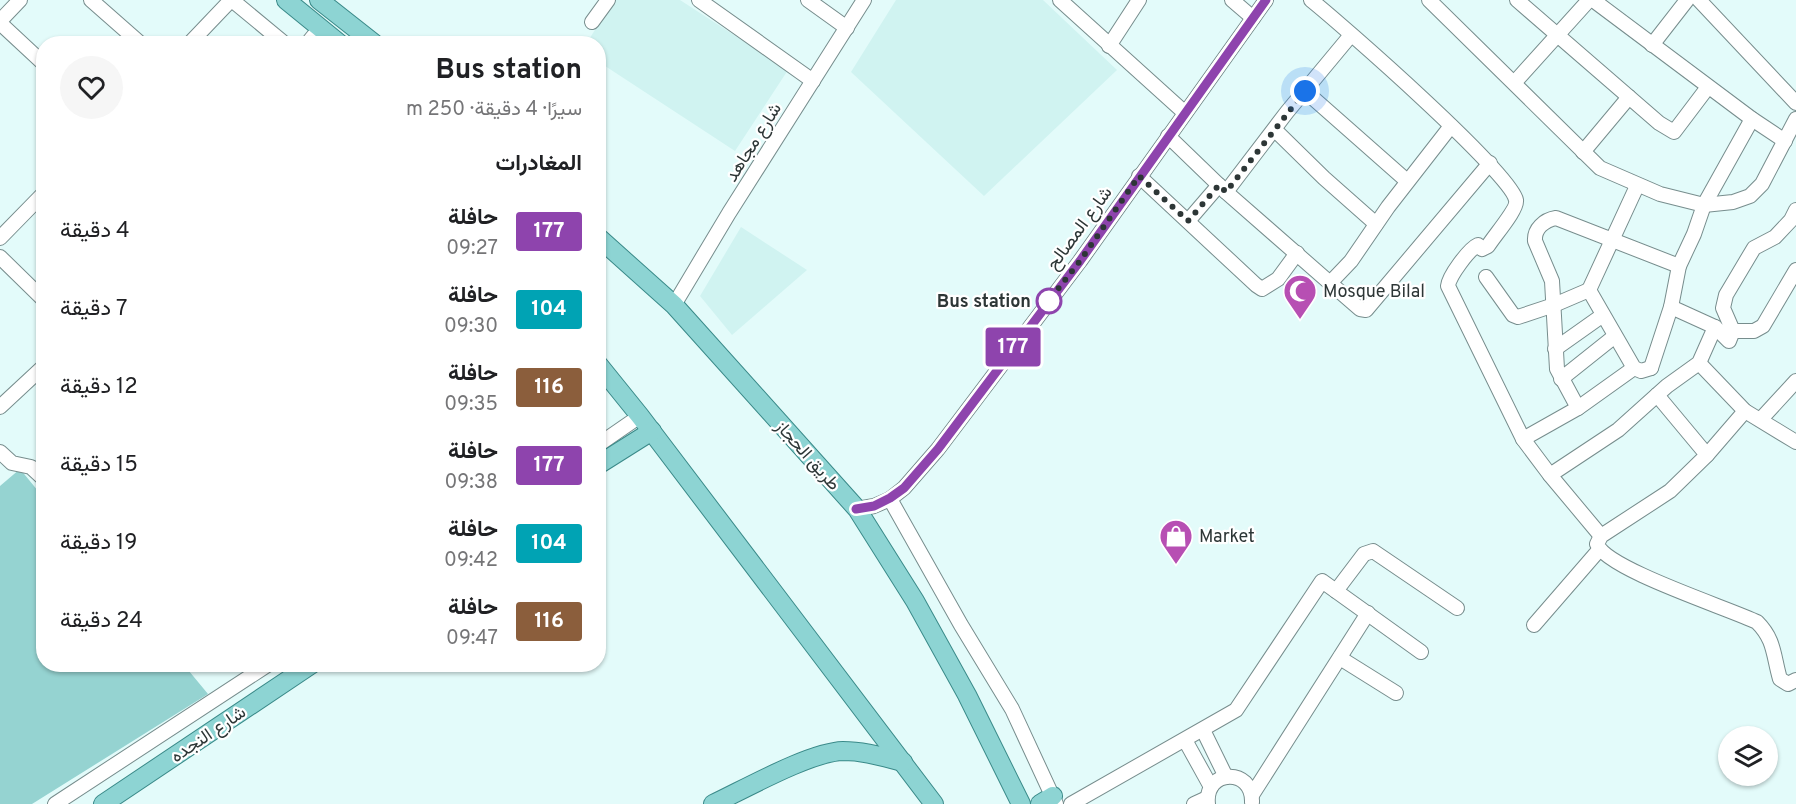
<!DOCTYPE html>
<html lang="ar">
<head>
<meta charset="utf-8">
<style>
  :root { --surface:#fff; --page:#f6f6f6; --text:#202124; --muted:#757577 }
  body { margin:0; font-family:Overpass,Vazirmatn,sans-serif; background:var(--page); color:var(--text); direction:rtl; height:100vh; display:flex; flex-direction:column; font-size:22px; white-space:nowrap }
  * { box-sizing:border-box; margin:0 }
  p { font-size:20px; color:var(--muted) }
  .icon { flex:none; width:33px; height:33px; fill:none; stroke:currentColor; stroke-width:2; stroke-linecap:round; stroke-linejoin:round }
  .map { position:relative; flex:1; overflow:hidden; direction:ltr }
  .panel { position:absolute; left:36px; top:36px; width:570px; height:636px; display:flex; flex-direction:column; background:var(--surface); border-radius:24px; box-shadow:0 2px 4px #0004; direction:rtl }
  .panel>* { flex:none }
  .badge { padding:0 12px; border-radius:4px; font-size:21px; line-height:39px }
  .fabs { position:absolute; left:1718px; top:726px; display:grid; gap:12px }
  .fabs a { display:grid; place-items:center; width:60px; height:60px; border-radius:50%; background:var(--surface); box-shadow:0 2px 4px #0004; font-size:30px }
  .you { position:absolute; width:30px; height:30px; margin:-15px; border:4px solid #fff; border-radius:50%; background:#1a73e8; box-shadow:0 0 0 9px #1a73e833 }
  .map>.badge { position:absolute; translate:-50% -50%; box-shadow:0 0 0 3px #fff }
  h2 { padding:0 24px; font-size:22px; line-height:54px }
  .round { display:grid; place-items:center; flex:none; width:63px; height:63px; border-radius:32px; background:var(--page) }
  .overview { display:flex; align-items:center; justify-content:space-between; height:102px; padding:0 24px }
  h1 { font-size:28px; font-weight:700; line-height:45px }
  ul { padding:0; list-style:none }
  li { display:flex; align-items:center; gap:18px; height:78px; padding:0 24px }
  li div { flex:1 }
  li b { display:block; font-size:22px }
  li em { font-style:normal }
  li .badge { min-width:66px; font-weight:700; text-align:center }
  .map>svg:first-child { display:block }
  .built { fill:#d0f3f1 }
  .green { fill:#95d3d1 }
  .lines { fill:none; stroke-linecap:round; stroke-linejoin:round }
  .minor-casing { stroke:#778d8d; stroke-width:16 }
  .major-casing { stroke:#3a8a89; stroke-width:20 }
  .minor { stroke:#fff; stroke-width:14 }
  .major { stroke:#8dd4d3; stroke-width:18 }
  .line-casing { stroke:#fff; stroke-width:14 }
  .line { stroke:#8e44ad; stroke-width:9 }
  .walk { stroke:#2d3636; stroke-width:6; stroke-dasharray:0 10.8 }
  .stop-dot { fill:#fff; stroke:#8e44ad; stroke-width:3 }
  .labels { text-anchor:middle; stroke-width:4.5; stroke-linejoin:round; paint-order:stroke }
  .street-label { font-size:18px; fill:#2d3636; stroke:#fff }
  .poi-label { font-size:18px; fill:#2d3636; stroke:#fff; text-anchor:start }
  .stop-label { font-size:18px; font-weight:bold; fill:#2d3636; stroke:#fff; text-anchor:end }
</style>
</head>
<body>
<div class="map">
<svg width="1796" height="804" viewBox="0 0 1796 804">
  <rect width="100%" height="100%" fill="#e3fbfa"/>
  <!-- built -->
  <g class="built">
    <polygon points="614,0 680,0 788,70 735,151 599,62 598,44 586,44"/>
    <polygon points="896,0 1043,0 1117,70 984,196 851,72"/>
    <polygon points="741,227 807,270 732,335 700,296"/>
  </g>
  <!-- green -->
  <polygon class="green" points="20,469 43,497 44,664 184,665 208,694 32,804 0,804 0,486"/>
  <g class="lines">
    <defs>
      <g id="minor">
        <polyline points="91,0 141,44"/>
        <polyline points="232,0 285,44"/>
        <polyline points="699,0 813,81"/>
        <polyline points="808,0 847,28"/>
        <polyline points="1060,0 1185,113"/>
        <polyline points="1232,0 1253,18"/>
        <path d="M1311,0C1341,24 1511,173 1516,200C1518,209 1494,236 1488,246L1482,249L1478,245C1469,249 1449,276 1448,286L1523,439L1550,475L1601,536"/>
        <polyline points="1429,0 1600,168 1660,194 1704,205 1733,202 1750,196 1762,184 1796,119"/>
        <polyline points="1517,0 1659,123 1674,132 1708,87"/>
        <polyline points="1593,0 1752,119 1785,141"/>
        <polyline points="1699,0 1796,103"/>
        <polyline points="0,21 20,0"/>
        <polyline points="592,22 608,0"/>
        <polyline points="0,23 44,64"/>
        <polyline points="189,44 231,0"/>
        <polyline points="307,44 320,28"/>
        <polyline points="1652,45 1687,0"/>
        <polyline points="1109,46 1139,0"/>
        <polyline points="1515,82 1589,0"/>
        <polyline points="1305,91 1407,181"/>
        <polyline points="1275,130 1324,178 1376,224"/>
        <polyline points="1168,136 1226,192 1330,283 1351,261 1388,207 1451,126"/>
        <polyline points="1583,152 1629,97"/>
        <polyline points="1139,176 1256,285 1262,289 1278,279 1297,253"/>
        <polyline points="1637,186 1589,290 1634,368 1641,371 1651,368"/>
        <polyline points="1226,192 1287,112 1351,35"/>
        <polyline points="1188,221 1219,185"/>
        <polyline points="0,238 44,193"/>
        <polyline points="0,257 44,300"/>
        <polyline points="1486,277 1513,315 1518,317 1554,305 1589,290"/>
        <polyline points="1330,283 1360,309 1366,310 1490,163"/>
        <polyline points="674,305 729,213 864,0"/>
        <polyline points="1671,307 1715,327 1729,341 1733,331 1723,308 1726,295 1754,248 1775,237 1791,220 1796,210"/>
        <polyline points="1733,331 1754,331 1763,326 1796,270"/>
        <polyline points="1555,349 1603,315"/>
        <polyline points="1699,363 1745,411 1796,442"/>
        <polyline points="1651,368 1671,307 1679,266 1694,234 1704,205 1752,119"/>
        <polyline points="1561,379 1615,336"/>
        <path d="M1657,395L1707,455L1670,491L1601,536L1597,544C1606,569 1728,608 1757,622C1775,640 1773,655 1780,679L1788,684L1796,680"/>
        <polyline points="0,407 44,366"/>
        <path d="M1578,408L1557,369L1552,281L1535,241C1534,229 1544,220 1556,218L1679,266"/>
        <polyline points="1761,419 1796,381"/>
        <polyline points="1523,439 1578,408 1634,368"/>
        <polyline points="598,445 640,416"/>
        <polyline points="0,452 12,463 31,467 44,479"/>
        <polyline points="1707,455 1745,411"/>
        <polyline points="1550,475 1618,430 1667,386 1699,363 1715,327"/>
        <polyline points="890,499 961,625 1012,709 1056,804"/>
        <polyline points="857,509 874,506 890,499 904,488 938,449 1080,261 1266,0"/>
        <polyline points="1336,591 1364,554 1373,551 1457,608"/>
        <polyline points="1534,625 1599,550"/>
        <polyline points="1340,658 1396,693"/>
        <polyline points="1203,730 1226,777"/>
        <polyline points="1185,740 1211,787"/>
        <polyline points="1252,795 1368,613"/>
        <polyline points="55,804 269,664"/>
        <polyline points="1071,804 1236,710 1322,581 1421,652"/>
        <polyline points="1194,804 1207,798"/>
        <path d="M1208,804C1204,769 1253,767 1252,802"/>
      </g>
      <g id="major">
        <polyline points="286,0 340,44"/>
        <polyline points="319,0 375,44"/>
        <polyline points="598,237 674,305 857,509 915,601 967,695 1021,804"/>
        <polyline points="598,364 640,416 934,804"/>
        <polyline points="598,465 652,431"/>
        <polyline points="103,804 312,664"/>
        <path d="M713,804C745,789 810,752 843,751C864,751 883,757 903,762"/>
        <polyline points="1040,804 1053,796"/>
      </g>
    </defs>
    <!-- minor casing -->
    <use href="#minor" class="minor-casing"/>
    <!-- major casing -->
    <use href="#major" class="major-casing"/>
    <!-- minor -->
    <use href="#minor" class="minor"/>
    <!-- major -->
    <use href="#major" class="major"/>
  </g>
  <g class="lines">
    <defs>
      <polyline id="line" points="856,509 874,506 890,498 904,488 938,449 1080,261 1266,0"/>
    </defs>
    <!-- line casing -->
    <use href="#line" class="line-casing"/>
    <!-- line -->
    <use href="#line" class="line"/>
    <!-- walk -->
    <polyline class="walk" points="1049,301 1047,303 1080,261 1139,176 1188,221 1219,185 1226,192 1305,91"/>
  </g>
  <!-- icons -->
  <defs>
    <symbol id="mosque-pin" viewBox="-11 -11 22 30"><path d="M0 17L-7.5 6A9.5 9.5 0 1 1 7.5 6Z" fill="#b74fb3" stroke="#fff"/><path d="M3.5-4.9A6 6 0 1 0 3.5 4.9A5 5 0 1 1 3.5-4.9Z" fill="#fff"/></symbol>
    <symbol id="shop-pin" viewBox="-11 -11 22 30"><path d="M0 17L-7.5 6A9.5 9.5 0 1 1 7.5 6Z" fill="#b74fb3" stroke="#fff"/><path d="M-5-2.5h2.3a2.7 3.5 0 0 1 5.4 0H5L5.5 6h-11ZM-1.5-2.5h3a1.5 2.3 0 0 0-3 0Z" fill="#fff"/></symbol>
  </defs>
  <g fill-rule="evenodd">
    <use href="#mosque-pin" x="1281" y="272" width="38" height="52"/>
    <use href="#shop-pin" x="1157" y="517" width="38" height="52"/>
  </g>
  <!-- markers -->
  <circle class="stop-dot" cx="1049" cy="301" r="12"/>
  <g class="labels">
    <!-- street labels -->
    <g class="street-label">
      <text transform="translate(753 142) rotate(-58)" y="6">شارع مجاهد</text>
      <text transform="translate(1079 228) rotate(-54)" y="6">شارع المصالح</text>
      <text transform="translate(808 455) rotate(48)" y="6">طريق الحجاز</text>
      <text transform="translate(208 734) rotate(-34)" y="6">شارع النجده</text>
    </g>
    <!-- poi labels -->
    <g class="poi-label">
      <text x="1323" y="297">Mosque Bilal</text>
      <text x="1199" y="542">Market</text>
    </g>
    <!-- stop labels -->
    <g class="stop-label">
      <text x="1031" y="307">Bus station</text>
    </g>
  </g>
</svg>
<div class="fabs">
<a><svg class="icon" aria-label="layers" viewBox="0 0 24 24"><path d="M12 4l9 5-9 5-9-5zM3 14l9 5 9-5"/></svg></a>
</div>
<div class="you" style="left:1305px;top:91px"></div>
<b class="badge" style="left:1013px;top:347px;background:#8e44ad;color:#fff">177</b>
<section class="panel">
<div class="overview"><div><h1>Bus station</h1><p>سيرًا · 4 دقيقة · 250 m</p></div><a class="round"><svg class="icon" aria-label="heart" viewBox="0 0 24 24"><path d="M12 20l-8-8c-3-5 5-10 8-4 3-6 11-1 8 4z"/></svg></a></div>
<h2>المغادرات</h2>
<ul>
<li><span class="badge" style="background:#8e44ad;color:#fff">177</span><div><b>حافلة</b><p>09:27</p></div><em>4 دقيقة</em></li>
<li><span class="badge" style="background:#00a3b4;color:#fff">104</span><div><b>حافلة</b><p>09:30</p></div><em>7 دقيقة</em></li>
<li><span class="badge" style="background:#8b5e3c;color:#fff">116</span><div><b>حافلة</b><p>09:35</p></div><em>12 دقيقة</em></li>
<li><span class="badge" style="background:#8e44ad;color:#fff">177</span><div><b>حافلة</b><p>09:38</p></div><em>15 دقيقة</em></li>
<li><span class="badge" style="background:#00a3b4;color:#fff">104</span><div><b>حافلة</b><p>09:42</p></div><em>19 دقيقة</em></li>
<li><span class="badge" style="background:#8b5e3c;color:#fff">116</span><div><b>حافلة</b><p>09:47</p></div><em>24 دقيقة</em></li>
</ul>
</section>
</div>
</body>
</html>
